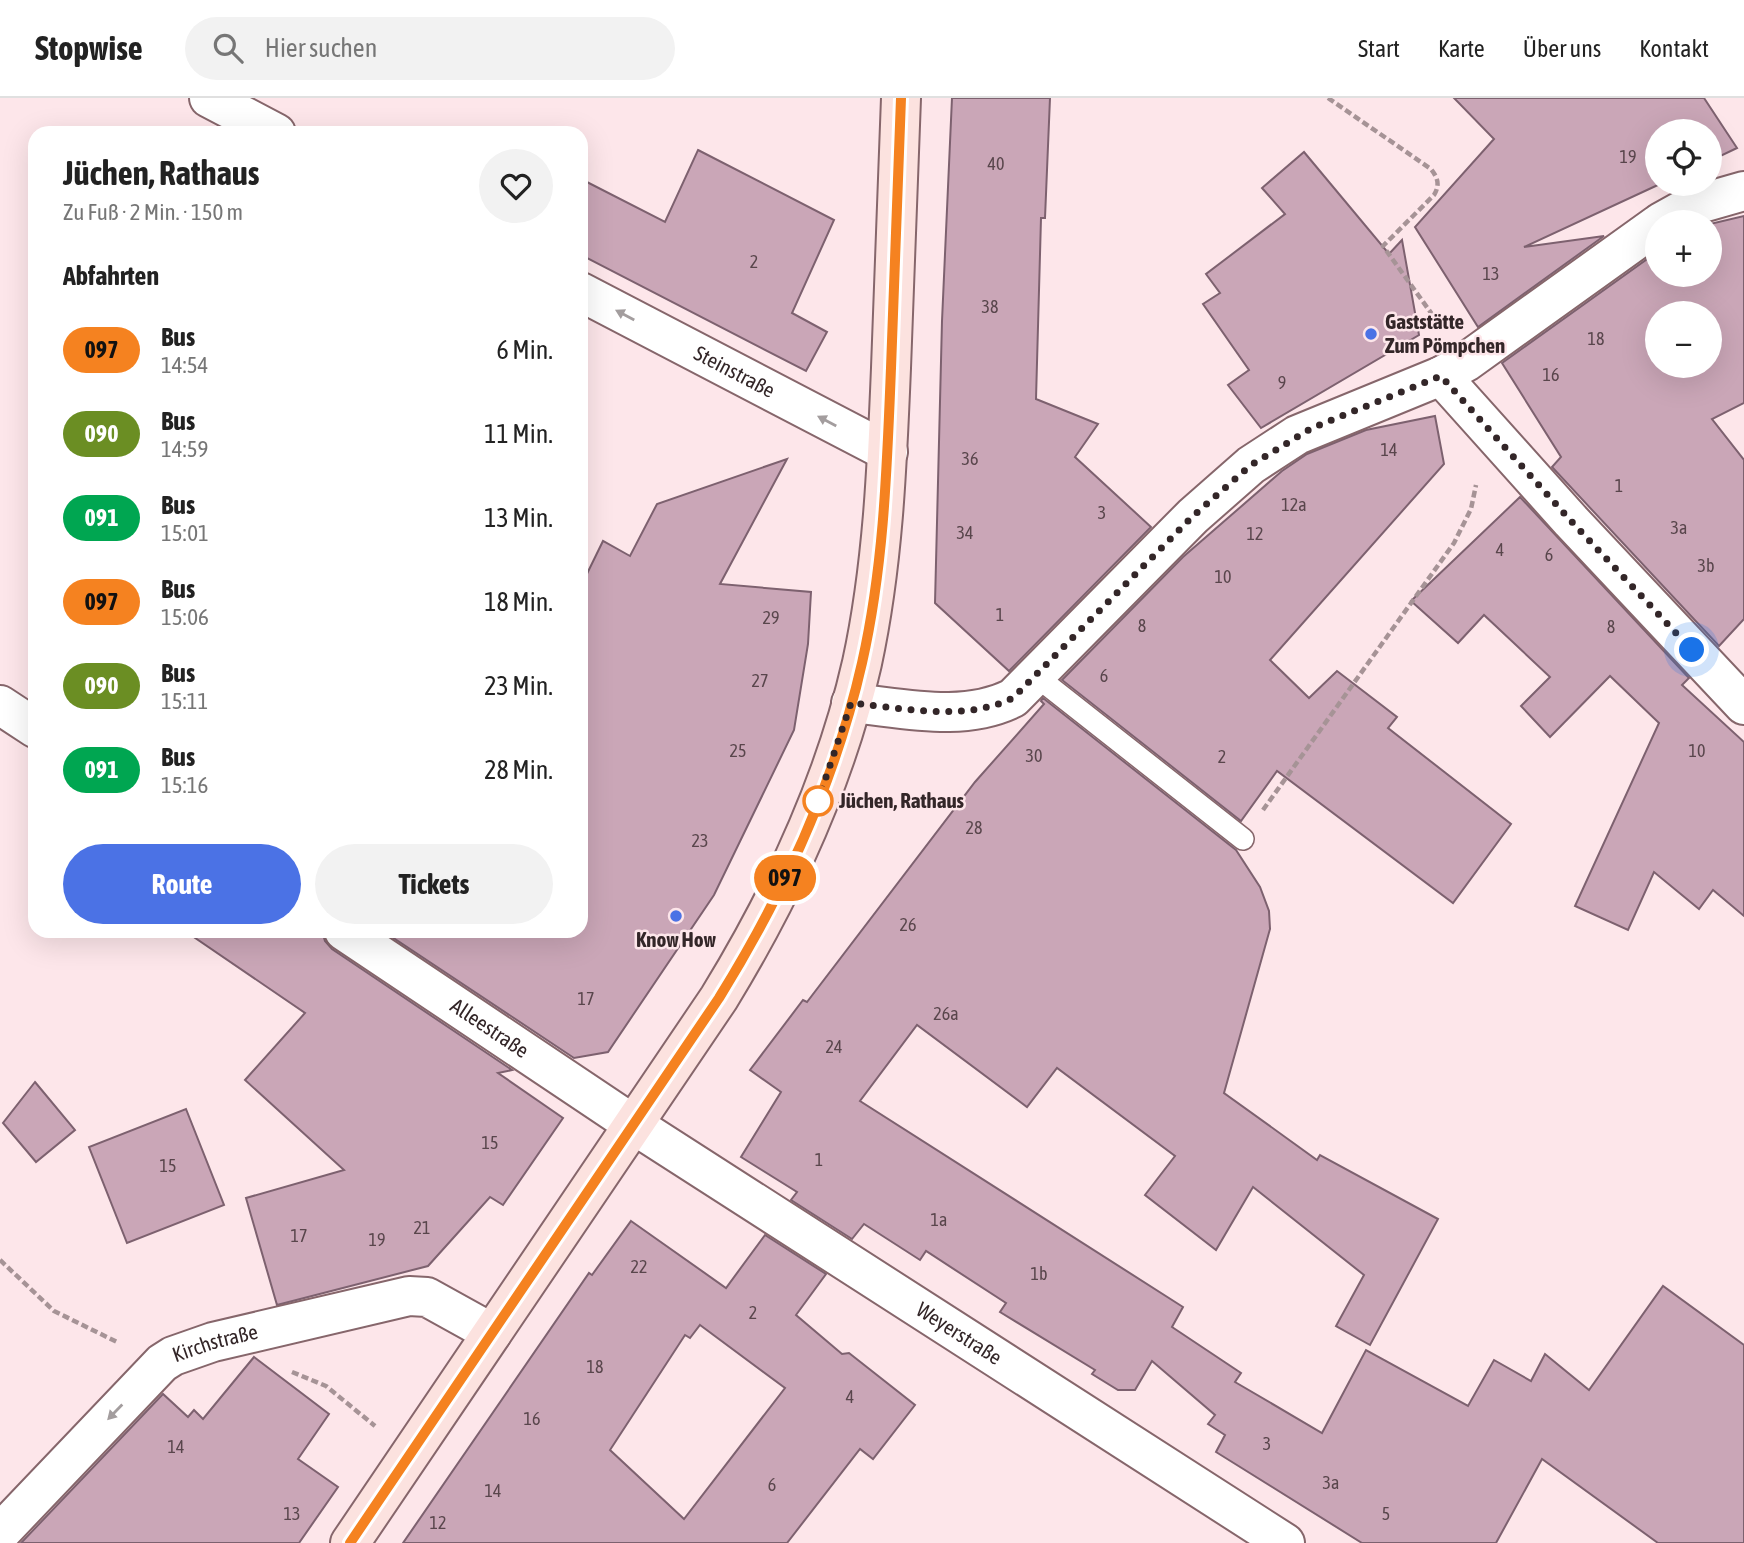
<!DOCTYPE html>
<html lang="de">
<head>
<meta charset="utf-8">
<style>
  :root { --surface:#fff; --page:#f2f2f2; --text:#222; --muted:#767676; --line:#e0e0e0; --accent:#4b72e5 }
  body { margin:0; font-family:"Asap Condensed",sans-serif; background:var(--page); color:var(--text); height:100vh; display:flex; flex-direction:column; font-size:26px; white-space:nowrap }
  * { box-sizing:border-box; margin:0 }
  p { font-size:23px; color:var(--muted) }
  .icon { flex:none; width:38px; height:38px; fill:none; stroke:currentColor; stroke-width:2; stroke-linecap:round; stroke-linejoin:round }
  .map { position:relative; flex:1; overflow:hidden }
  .side { position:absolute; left:28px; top:28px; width:560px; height:812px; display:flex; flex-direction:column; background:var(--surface); border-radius:21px; box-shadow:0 7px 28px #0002 }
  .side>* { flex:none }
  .badge { padding:0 14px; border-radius:23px; font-size:24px; line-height:46px }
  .controls { position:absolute; left:1645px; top:21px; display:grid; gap:14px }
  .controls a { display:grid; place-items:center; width:77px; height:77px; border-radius:50%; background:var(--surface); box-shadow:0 7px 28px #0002; font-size:35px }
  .you { position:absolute; width:35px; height:35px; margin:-18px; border:5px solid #fff; border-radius:50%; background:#1a73e8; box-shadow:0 0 0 10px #1a73e833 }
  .map>.badge { position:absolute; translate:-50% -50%; box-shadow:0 0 0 4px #fff }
  h2 { padding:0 35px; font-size:26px; line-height:63px }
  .round { display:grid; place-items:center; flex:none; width:74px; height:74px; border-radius:37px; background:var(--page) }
  .headline { display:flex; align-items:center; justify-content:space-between; height:119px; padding:0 35px }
  h1 { font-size:33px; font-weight:700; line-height:52px }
  .cta { display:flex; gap:14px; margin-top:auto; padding:14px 35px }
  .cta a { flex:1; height:80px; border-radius:42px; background:var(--accent); color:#fff; font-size:28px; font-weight:700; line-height:80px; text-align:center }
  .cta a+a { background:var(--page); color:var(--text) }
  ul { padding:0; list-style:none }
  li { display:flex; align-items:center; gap:21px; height:84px; padding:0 35px }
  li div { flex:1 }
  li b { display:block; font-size:26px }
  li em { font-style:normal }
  li .badge { min-width:77px; font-weight:700; text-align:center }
  header { display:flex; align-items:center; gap:42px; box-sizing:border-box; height:98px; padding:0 35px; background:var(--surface); border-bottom:2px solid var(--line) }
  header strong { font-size:33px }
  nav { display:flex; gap:38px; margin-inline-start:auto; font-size:24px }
  .search { width:490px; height:63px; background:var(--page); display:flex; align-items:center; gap:18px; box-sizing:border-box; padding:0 24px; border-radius:38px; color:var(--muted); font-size:26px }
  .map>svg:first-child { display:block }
  .building { fill:#caa6b7; stroke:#7d616f; stroke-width:2; fill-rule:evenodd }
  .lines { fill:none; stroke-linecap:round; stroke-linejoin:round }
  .service-casing { stroke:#86666b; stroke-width:24 }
  .minor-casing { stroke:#86666b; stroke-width:42 }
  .secondary-casing { stroke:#86666b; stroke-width:42 }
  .path { stroke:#a69396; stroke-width:4.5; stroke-dasharray:7 3.5; stroke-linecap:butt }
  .service { stroke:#fff; stroke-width:21 }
  .minor { stroke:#fff; stroke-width:38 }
  .secondary { stroke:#fce2df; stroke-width:38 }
  .oneway { fill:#a39d9e }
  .line-casing { stroke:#fff; stroke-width:16 }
  .line { stroke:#f58220; stroke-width:10 }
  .walk { stroke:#332628; stroke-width:7; stroke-dasharray:0 12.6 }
  .poi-dot { fill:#4b72e5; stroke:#fde6ea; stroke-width:2.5 }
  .stop-dot { fill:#fff; stroke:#f58220; stroke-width:3.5 }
  .labels { text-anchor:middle; stroke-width:5; stroke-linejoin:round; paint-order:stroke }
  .number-label { font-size:18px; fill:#59464c }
  .poi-label { font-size:21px; font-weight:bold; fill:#332628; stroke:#fde6ea; text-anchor:start }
  .street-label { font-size:21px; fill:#332628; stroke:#fde6ea }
  .stop-label { font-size:21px; font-weight:bold; fill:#332628; stroke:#fde6ea; text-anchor:start }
</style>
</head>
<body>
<header>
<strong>Stopwise</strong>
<div class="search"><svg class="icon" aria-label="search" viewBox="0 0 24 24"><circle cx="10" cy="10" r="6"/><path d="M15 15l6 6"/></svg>Hier suchen</div>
<nav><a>Start</a><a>Karte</a><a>Über uns</a><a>Kontakt</a></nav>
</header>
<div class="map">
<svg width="1744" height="1445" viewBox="0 0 1744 1445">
  <rect width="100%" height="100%" fill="#fde6ea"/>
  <!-- building -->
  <g class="building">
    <polygon points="952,0 1050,0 1045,120 1041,120 1036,301 1098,326 1075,359 1151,429 1009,573 935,505 942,223"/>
    <polygon points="1454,0 1704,0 1737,50 1710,63 1710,33 1657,33 1657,86 1660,86 1524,149 1604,138 1478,229 1415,129 1494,41"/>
    <polygon points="698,52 834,122 792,215 827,234 806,273 581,157 581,81 665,124"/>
    <polygon points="1304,54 1389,156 1402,142 1419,237 1261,330 1228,287 1249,272 1203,206 1220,195 1206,176 1285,116 1262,90"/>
    <path d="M1744,118V305L1712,321L1744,362V521L1719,548L1552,369L1561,359L1502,265L1657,154V177H1710V126ZM1657,215H1710V268H1657Z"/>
    <polygon points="1435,318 1444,366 1270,562 1309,600 1337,573 1397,619 1388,630 1511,726 1453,805 1277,673 1241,723 1062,582 1183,459 1282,373 1307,356 1366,332"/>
    <polygon points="787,361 720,486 811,494 808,546 794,632 714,797 608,954 574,960 383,833 581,833 581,488 603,443 630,458 657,406"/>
    <polygon points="1520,399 1689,580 1682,587 1744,644 1744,818 1713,792 1699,811 1654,774 1628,832 1575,808 1659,625 1610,578 1550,639 1521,608 1550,579 1484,517 1458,545 1411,503"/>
    <polygon points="1043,600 1236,752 1260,789 1269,813 1270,831 1224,995 1317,1062 1320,1057 1438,1121 1370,1247 1336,1228 1364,1177 1253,1089 1216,1152 1145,1097 1175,1058 1057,970 1027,1009 917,927 860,1003 1183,1209 1172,1229 1241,1275 1235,1284 1322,1335 1366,1252 1468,1308 1494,1262 1531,1283 1545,1256 1589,1292 1663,1188 1744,1247 1744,1445 1658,1445 1542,1361 1496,1445 1362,1445 1216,1354 1225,1337 1208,1326 1215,1317 1152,1263 1135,1292 1118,1292 1092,1276 1095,1272 1000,1214 1006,1205 926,1153 920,1162 864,1126 852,1141 791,1102 797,1094 741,1059 781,994 750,972 803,902 807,904 975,684 1044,606 1041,603"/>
    <polygon points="185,833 322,833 325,843 332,851 512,972 498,975 563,1020 503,1107 490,1099 428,1168 277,1207 246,1100 344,1072 245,982 305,915"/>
    <polygon points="35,984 75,1032 36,1064 3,1025"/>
    <polygon points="186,1011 224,1107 127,1145 89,1049"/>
    <path d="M631,1123L726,1190L765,1137L826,1176L796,1217L842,1256L849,1255L915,1307L873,1361L860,1351L787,1445H403L589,1175L592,1177ZM700,1227L785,1290L684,1421L610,1352L685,1237L690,1240Z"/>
    <polygon points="254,1259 329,1316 298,1361 338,1389 299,1445 21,1445 163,1296 188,1319 194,1312 203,1321"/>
  </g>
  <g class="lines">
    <defs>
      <polyline id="service" points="1036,578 1243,741"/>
      <g id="minor">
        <polyline points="209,0 276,35"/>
        <polyline points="1661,124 1688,109 1744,93"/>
        <path id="s1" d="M581,194L888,354"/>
        <polyline points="1441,278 1571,423 1744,607"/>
        <path d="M851,605C904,610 963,625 1013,600L1193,418L1251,367L1297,337L1441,278L1466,264L1657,127"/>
        <polyline points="0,607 35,630"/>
        <path id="s2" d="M344,833L634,1027L1285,1445"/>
        <path id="s3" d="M0,1435L162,1265L173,1258L213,1244L409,1198L427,1199L492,1235"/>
      </g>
      <path id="secondary" d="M350,1445L719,900C782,797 835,684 862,565C883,468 887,369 891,270C894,180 898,90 901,0"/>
    </defs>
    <!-- service casing -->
    <use href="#service" class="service-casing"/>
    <!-- minor casing -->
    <use href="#minor" class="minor-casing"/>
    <!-- secondary casing -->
    <use href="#secondary" class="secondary-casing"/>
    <!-- path -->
    <g class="path">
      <path d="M1328,0L1431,71C1438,80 1440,87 1434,97L1383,148L1439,226"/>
      <polyline points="1263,712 1454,445 1471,411 1476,387"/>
      <polyline points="0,1162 54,1213 117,1244"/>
      <polyline points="292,1274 326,1288 375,1328"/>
    </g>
    <!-- service -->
    <use href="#service" class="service"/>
    <!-- minor -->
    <use href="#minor" class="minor"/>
    <!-- secondary -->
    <use href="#secondary" class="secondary"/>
  </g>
  <!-- one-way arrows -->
  <defs><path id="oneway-solid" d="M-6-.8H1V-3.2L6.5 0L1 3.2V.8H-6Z" transform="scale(1.75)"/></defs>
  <g class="oneway">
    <use href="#oneway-solid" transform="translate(625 217) rotate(-152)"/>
    <use href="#oneway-solid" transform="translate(827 323) rotate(-152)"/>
    <use href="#oneway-solid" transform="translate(115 1314) rotate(134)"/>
  </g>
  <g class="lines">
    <defs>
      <path id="line" d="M350,1445L719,900C783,797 835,684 862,565C884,468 887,369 891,270C894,180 898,90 901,0"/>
    </defs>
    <!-- line casing -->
    <use href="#line" class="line-casing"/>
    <!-- line -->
    <use href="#line" class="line"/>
    <!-- walk -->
    <path class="walk" d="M818,703L851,605C904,610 963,624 1013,600L1193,418L1251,367L1312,330L1441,278L1571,423L1692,552"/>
  </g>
  <!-- markers -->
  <g class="poi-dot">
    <circle cx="1371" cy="236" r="7"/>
    <circle cx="676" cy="818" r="7"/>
  </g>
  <circle class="stop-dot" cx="818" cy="703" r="14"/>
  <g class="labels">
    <!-- number labels -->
    <g class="number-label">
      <text x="1628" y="65">19</text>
      <text x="996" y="72">40</text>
      <text x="754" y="170">2</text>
      <text x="1491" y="182">13</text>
      <text x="990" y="215">38</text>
      <text x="1596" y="247">18</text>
      <text x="1551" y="283">16</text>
      <text x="1282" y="291">9</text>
      <text x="1389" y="358">14</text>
      <text x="970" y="367">36</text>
      <text x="1619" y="394">1</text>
      <text x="1294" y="413">12a</text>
      <text x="1102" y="421">3</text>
      <text x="1679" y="436">3a</text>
      <text x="965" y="441">34</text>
      <text x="1255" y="442">12</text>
      <text x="1500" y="458">4</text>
      <text x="1549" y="463">6</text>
      <text x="1706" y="474">3b</text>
      <text x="1223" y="485">10</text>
      <text x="1000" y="523">1</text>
      <text x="771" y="526">29</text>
      <text x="1142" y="534">8</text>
      <text x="1611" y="535">8</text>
      <text x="1104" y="584">6</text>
      <text x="760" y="589">27</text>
      <text x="738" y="659">25</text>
      <text x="1697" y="659">10</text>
      <text x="1034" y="664">30</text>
      <text x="1222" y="665">2</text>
      <text x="974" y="736">28</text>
      <text x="700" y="749">23</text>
      <text x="908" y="833">26</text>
      <text x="586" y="907">17</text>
      <text x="946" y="922">26a</text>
      <text x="834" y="955">24</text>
      <text x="490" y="1051">15</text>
      <text x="819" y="1068">1</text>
      <text x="168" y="1074">15</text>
      <text x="939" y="1128">1a</text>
      <text x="422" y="1136">21</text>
      <text x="299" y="1144">17</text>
      <text x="377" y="1148">19</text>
      <text x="639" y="1175">22</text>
      <text x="1039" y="1182">1b</text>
      <text x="753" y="1221">2</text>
      <text x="595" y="1275">18</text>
      <text x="850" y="1305">4</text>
      <text x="532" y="1327">16</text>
      <text x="1267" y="1352">3</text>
      <text x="176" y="1355">14</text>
      <text x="1331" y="1391">3a</text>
      <text x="772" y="1393">6</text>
      <text x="493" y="1399">14</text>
      <text x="292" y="1422">13</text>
      <text x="1386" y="1422">5</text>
      <text x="438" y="1431">12</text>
    </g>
    <!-- poi labels -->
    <g class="poi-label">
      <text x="1385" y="231">Gaststätte<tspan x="1385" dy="24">Zum Pömpchen</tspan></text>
      <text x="676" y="849" text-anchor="middle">Know How</text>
    </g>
    <!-- street labels -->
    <g class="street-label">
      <text dy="7" stroke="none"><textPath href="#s1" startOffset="173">Steinstraße</textPath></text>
      <text dy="7" stroke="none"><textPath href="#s2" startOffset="175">Alleestraße</textPath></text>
      <text dy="7" stroke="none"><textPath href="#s2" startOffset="735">Weyerstraße</textPath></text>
      <text dy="7" stroke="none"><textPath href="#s3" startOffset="292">Kirchstraße</textPath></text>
    </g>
    <!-- stop labels -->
    <g class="stop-label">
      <text x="839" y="710">Jüchen, Rathaus</text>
    </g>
  </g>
</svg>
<div class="controls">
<a><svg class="icon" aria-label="locate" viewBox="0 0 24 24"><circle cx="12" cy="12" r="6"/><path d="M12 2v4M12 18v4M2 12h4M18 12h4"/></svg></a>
<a>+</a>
<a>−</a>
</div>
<div class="you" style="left:1692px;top:552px"></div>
<b class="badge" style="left:785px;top:780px;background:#f58220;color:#111">097</b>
<section class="side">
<div class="headline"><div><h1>Jüchen, Rathaus</h1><p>Zu Fuß · 2 Min. · 150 m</p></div><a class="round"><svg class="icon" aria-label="heart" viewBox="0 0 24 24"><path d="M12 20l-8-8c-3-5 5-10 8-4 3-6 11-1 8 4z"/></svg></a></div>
<h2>Abfahrten</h2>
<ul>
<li><span class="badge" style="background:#f58220;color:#111">097</span><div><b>Bus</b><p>14:54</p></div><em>6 Min.</em></li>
<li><span class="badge" style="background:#6b8e23;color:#fff">090</span><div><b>Bus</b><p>14:59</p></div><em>11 Min.</em></li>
<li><span class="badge" style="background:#00a651;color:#fff">091</span><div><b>Bus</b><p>15:01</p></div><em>13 Min.</em></li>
<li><span class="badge" style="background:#f58220;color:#111">097</span><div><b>Bus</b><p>15:06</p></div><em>18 Min.</em></li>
<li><span class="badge" style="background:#6b8e23;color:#fff">090</span><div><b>Bus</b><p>15:11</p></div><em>23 Min.</em></li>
<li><span class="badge" style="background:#00a651;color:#fff">091</span><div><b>Bus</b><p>15:16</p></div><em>28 Min.</em></li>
</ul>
<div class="cta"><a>Route</a><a>Tickets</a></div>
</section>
</div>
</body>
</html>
